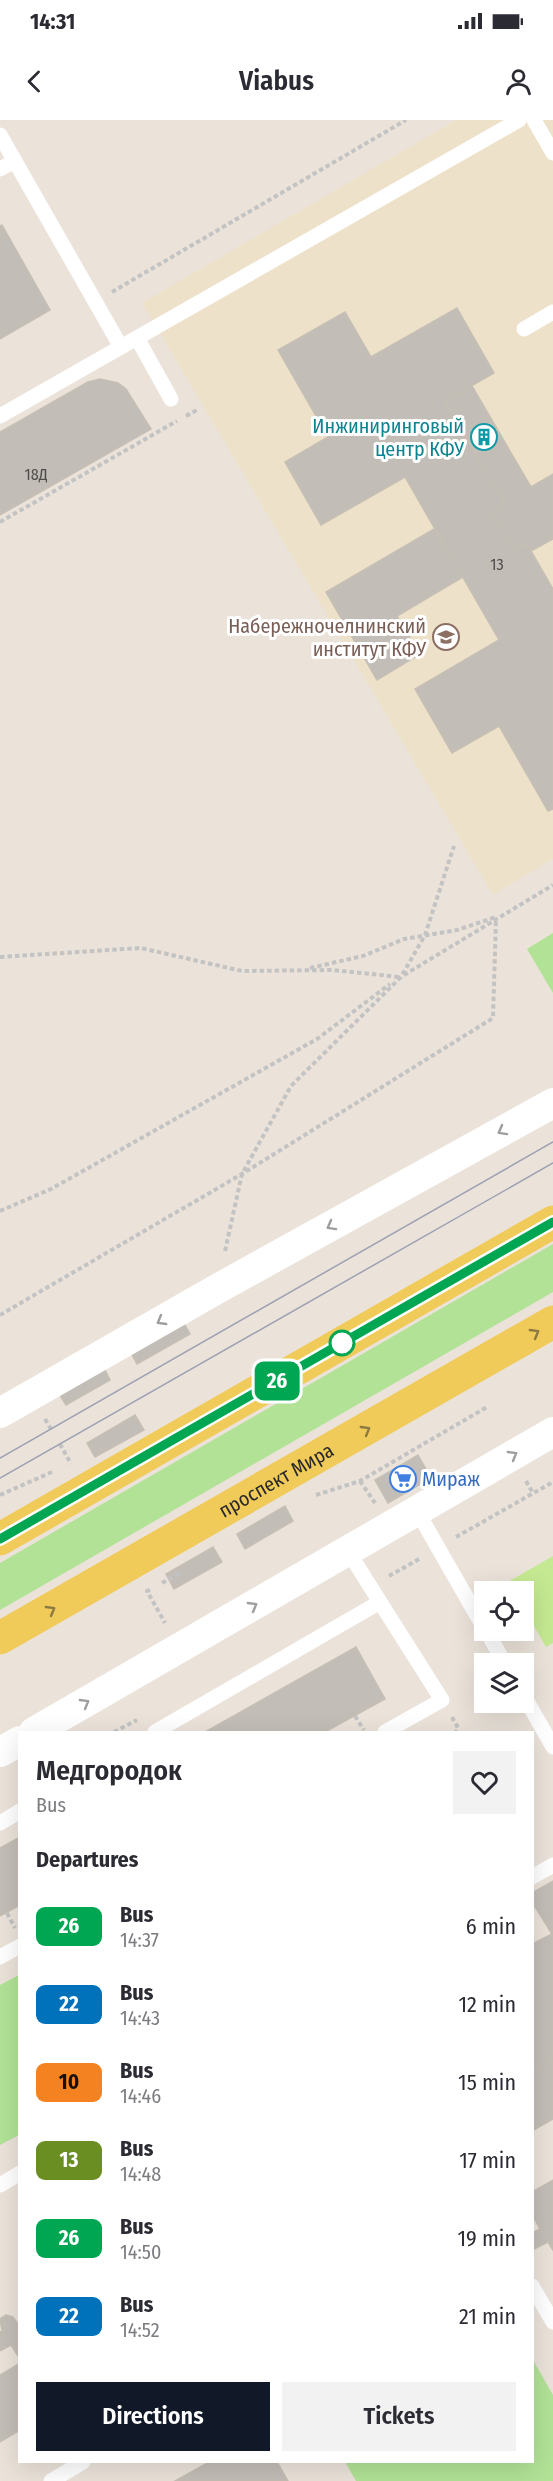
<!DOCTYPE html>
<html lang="en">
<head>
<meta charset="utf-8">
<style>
  :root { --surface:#fff; --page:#f2f2f3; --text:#2b2b33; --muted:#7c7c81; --accent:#111827 }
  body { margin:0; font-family:"Fira Sans Condensed",sans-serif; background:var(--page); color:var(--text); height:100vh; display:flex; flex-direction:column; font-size:22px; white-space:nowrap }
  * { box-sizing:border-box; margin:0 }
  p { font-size:20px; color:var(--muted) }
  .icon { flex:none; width:33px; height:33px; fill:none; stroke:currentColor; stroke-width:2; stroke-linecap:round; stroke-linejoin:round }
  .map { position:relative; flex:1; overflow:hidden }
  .drawer { position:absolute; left:18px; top:1611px; width:516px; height:732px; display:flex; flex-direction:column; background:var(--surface); border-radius:0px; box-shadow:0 6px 24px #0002 }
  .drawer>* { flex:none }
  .badge { padding:0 12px; border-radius:9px; font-size:21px; line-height:39px }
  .buttons { position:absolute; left:474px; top:1461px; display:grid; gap:12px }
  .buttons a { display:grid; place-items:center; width:60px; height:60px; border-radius:0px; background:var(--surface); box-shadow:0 6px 24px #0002; font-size:30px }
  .map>.badge { position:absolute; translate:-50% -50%; box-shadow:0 0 0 3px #fff }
  h2 { padding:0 18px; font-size:22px; line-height:54px }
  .round { display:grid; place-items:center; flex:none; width:63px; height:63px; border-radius:0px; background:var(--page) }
  .summary { display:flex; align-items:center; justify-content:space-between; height:102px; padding:0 18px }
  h1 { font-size:28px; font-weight:600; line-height:45px }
  .button { display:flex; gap:12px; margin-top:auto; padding:12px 18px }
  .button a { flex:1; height:69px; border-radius:0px; background:var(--accent); color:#fff; font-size:24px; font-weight:600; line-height:69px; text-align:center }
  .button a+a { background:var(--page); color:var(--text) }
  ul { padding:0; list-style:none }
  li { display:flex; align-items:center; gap:18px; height:78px; padding:0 18px }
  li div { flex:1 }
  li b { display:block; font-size:22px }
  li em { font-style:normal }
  li .badge { min-width:66px; font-weight:700; text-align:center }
  .status { display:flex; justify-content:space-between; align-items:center; height:42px; padding:0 30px; background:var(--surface); direction:ltr }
  .status svg { height:16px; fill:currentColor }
  header { display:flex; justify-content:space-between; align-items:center; height:78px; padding:0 18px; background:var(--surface); font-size:27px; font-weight:600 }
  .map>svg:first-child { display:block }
  .education { fill:#ede1c9 }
  .green { fill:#b1e296 }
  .pitch { fill:#c5e992 }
  .building { fill:#c3bdb7; stroke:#c6bfb4; stroke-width:1.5 }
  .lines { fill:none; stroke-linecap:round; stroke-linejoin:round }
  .path { stroke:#c3c3c3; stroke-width:4; stroke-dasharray:4.5 3; stroke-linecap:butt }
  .service { stroke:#fff; stroke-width:15 }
  .minor { stroke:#fff; stroke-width:30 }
  .primary { stroke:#f0cb5a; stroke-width:33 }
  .tram { stroke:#9da0b3; stroke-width:1.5 }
  .oneway { stroke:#9e9e9e }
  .oneway2 { stroke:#8c7a41 }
  .line-casing { stroke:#fff; stroke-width:14 }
  .line { stroke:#00a651; stroke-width:9 }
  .stop-dot { fill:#fff; stroke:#00a651; stroke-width:3 }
  .labels { text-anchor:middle; stroke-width:6; stroke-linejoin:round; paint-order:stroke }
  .number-label { font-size:16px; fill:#4f4d4c }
  .culture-label { font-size:20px; fill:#0d838f; stroke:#fff; text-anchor:end }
  .education-label { font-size:20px; fill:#785e54; stroke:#fff; text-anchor:end }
  .shop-label { font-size:20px; fill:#366cbe; stroke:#fff; text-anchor:start }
  .street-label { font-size:20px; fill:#282828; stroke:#fff }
</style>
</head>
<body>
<div class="status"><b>14:31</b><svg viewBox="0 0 49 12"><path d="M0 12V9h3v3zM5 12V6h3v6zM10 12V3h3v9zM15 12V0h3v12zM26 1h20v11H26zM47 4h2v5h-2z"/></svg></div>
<header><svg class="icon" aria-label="back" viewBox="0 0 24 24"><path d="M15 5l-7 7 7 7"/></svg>Viabus<svg class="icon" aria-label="person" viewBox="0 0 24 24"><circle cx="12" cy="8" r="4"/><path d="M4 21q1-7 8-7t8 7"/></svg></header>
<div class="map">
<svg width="553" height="2361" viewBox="0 0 553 2361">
  <rect width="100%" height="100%" fill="#ebe3da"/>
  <!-- education -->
  <polygon class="education" points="456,0 553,0 553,739 493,775 142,183"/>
  <!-- green -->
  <g class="green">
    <polygon points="553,813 553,873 527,829"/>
    <polygon points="553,1124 553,1172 0,1490 0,1443"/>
    <polygon points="19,1855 19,2015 0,2025 0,1865"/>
    <polygon points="533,2240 553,2275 553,2361 356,2361 345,2342 532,2342"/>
  </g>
  <!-- pitch -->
  <polygon class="pitch" points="553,1436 553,1523 546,1527 524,1488 524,1472 514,1471 508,1462"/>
  <!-- building -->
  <g class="building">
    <polygon points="2,105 50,190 0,219 0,106"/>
    <polygon points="457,188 494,253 445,281 505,384 492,391 515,430 527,424 553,469 553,689 548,691 499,606 452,633 415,569 499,520 405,357 321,405 285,342 328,317 278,230 345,192 371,237"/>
    <polygon points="100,259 118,263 126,269 151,309 0,395 0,312 88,262"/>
    <polygon points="472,266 531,367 553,354 553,419 531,431 527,424 515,430 492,391 505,384 445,281"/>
    <polygon points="434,409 463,457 397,496 420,534 377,560 326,472"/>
    <polygon points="182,1200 190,1214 137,1244 129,1229"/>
    <polygon points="103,1246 110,1260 66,1285 58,1272"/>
    <polygon points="135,1295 144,1310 95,1337 87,1323"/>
    <polygon points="418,1335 431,1358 388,1383 375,1360"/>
    <polygon points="285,1386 293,1401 245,1429 237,1414"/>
    <polygon points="213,1427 222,1442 174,1469 166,1454"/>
    <polygon points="356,1527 385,1579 325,1612 205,1612"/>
    <polygon points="20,1717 20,1785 0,1796 0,1728"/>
    <polygon points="553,1761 553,1936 532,1948 532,1824 552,1814 532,1782 532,1773"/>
    <polygon points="553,1936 553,1999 532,2011 532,1948"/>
    <polygon points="553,2060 553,2130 548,2122 532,2130 532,2113 540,2109 532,2095 532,2072"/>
    <polygon points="6,2195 13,2197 20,2207 20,2239 11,2225 0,2231 0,2212 2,2211 0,2199"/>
    <polygon points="20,2243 20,2310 0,2322 0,2255"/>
    <polygon points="209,2342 277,2342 288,2361 175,2361"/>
  </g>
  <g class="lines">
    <!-- path -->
    <g class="path">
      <polyline points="112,172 406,0"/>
      <polyline points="186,296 199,289"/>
      <polyline points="0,402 177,301"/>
      <polyline points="0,837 141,828 242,851 332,850 400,857"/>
      <polyline points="310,848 363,836 404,819 457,810 496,797"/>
      <polyline points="404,855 553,765"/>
      <polyline points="0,1091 51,1069 317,919 390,864"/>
      <polyline points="225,1131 242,1054 291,966 401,857 425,815 454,726"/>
      <polyline points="0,1195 242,1054 493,898 496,798"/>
      <polyline points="45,1299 51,1309"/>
      <polyline points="60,1324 71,1344"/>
      <polyline points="360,1361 375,1383"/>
      <polyline points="526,1361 533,1373"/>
      <polyline points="0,1375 52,1352"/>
      <polyline points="316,1375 360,1361 487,1287"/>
      <polyline points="456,1417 553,1362"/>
      <polyline points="389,1456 421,1438"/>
      <polyline points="162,1463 182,1452"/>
      <polyline points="150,1470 147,1471 165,1503"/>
      <polyline points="355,1596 364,1610"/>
      <polyline points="452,1597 458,1608 456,1612"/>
      <polyline points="114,1612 137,1600"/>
      <polyline points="7,1793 15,1808"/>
    </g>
    <!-- service -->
    <g class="service">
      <polyline points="534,0 553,33"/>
      <polyline points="0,15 121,227 0,296"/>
      <polyline points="0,49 15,41"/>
      <polyline points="524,209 553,192"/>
      <polyline points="137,218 171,279"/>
      <polyline points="121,227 519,0"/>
      <polyline points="417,1391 484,1508"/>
      <polyline points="348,1431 380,1482"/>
      <polyline points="486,1510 505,1544"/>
      <polyline points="524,1576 553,1627"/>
      <polyline points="155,1612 380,1482 442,1580 385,1612"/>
      <polyline points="0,1703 20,1691"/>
      <polyline points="532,1757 553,1745"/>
      <polyline points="0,1837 20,1826"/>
      <polyline points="0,2065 20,2053"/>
      <polyline points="532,2166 553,2202"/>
      <polyline points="51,2361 83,2342"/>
    </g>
    <!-- minor -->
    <g class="minor">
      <polyline points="0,1293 217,1169 553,983"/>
      <polyline points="34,1612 553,1312"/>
      <polyline points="0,1632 20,1621"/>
    </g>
    <!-- primary -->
    <g class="primary">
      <polyline points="0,1419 553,1102"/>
      <path id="s1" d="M0,1518L553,1202"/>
    </g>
    <!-- tram -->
    <g class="tram">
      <polyline points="0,1338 553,1022"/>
      <polyline points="0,1358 553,1043"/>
    </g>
  </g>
  <!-- one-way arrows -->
  <defs><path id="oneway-chevron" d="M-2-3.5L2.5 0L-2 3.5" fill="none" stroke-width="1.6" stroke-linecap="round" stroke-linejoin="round" transform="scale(1.5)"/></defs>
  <g class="oneway">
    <use href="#oneway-chevron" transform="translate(502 1011) rotate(151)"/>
    <use href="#oneway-chevron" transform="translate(331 1106) rotate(151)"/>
    <use href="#oneway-chevron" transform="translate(161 1201) rotate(150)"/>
    <use href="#oneway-chevron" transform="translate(513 1335) rotate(-30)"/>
    <use href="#oneway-chevron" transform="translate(253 1486) rotate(-30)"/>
    <use href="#oneway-chevron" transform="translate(85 1583) rotate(-30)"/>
  </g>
  <g class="oneway2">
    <use href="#oneway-chevron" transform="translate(535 1213) rotate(-30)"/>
    <use href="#oneway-chevron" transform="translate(366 1310) rotate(-30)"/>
    <use href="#oneway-chevron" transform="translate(51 1490) rotate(-30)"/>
  </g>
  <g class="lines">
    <defs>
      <polyline id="line" points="0,1419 553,1102"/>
    </defs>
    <!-- line casing -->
    <use href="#line" class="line-casing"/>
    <!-- line -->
    <use href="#line" class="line"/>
  </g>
  <!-- icons -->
  <defs>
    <symbol id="building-ring" viewBox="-11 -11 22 22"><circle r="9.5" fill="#fff" stroke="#0f9aa8" stroke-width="1.5"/><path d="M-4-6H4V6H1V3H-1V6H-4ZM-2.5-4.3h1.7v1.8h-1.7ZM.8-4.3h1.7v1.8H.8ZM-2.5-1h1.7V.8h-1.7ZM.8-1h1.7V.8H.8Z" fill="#0f9aa8"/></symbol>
    <symbol id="university-ring" viewBox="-11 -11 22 22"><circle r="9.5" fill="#fff" stroke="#8d6e63" stroke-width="1.5"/><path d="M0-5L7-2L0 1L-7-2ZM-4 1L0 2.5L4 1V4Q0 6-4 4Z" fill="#8d6e63"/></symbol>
    <symbol id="supermarket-ring" viewBox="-11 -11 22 22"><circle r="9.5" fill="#fff" stroke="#3f7fe0" stroke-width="1.5"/><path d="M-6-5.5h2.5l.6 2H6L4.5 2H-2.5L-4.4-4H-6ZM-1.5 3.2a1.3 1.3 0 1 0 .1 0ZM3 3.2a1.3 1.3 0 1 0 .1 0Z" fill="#3f7fe0"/></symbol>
  </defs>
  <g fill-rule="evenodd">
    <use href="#building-ring" x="469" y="302" width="30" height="30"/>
    <use href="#university-ring" x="431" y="502" width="30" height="30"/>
    <use href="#supermarket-ring" x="388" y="1344" width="30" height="30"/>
  </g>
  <!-- markers -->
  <circle class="stop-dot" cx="342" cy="1223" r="12"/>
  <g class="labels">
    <!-- number labels -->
    <g class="number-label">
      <text x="36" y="360">18Д</text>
      <text x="497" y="450">13</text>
    </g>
    <!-- culture labels -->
    <g class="culture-label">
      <text x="464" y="313">Инжиниринговый<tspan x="464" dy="23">центр КФУ</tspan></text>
    </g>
    <!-- education labels -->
    <g class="education-label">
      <text x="426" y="513">Набережночелнинский<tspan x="426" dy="23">институт КФУ</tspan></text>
    </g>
    <!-- shop labels -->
    <g class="shop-label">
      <text x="422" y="1366">Мираж</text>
    </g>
    <!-- street labels -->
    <g class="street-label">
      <text dy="7" stroke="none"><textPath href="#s1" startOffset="318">проспект Мира</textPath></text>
    </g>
  </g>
</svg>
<div class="buttons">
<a><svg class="icon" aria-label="locate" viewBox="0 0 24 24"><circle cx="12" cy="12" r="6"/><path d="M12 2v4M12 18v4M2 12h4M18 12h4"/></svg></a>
<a><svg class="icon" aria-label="layers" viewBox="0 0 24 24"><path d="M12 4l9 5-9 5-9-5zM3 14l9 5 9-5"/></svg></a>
</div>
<b class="badge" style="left:277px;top:1261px;background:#00a651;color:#fff">26</b>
<section class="drawer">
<div class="summary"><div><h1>Медгородок</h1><p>Bus</p></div><a class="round"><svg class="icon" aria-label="heart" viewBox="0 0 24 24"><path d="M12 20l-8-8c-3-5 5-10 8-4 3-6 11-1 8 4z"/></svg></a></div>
<h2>Departures</h2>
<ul>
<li><span class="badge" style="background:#00a651;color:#fff">26</span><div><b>Bus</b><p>14:37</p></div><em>6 min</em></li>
<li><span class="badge" style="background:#0072bc;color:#fff">22</span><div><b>Bus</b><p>14:43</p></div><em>12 min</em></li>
<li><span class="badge" style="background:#f58220;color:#111">10</span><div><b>Bus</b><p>14:46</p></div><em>15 min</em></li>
<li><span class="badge" style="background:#6b8e23;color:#fff">13</span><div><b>Bus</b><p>14:48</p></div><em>17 min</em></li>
<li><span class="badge" style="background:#00a651;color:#fff">26</span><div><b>Bus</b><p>14:50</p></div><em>19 min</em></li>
<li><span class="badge" style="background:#0072bc;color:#fff">22</span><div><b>Bus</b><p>14:52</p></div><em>21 min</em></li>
</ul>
<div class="button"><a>Directions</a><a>Tickets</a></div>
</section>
</div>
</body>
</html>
